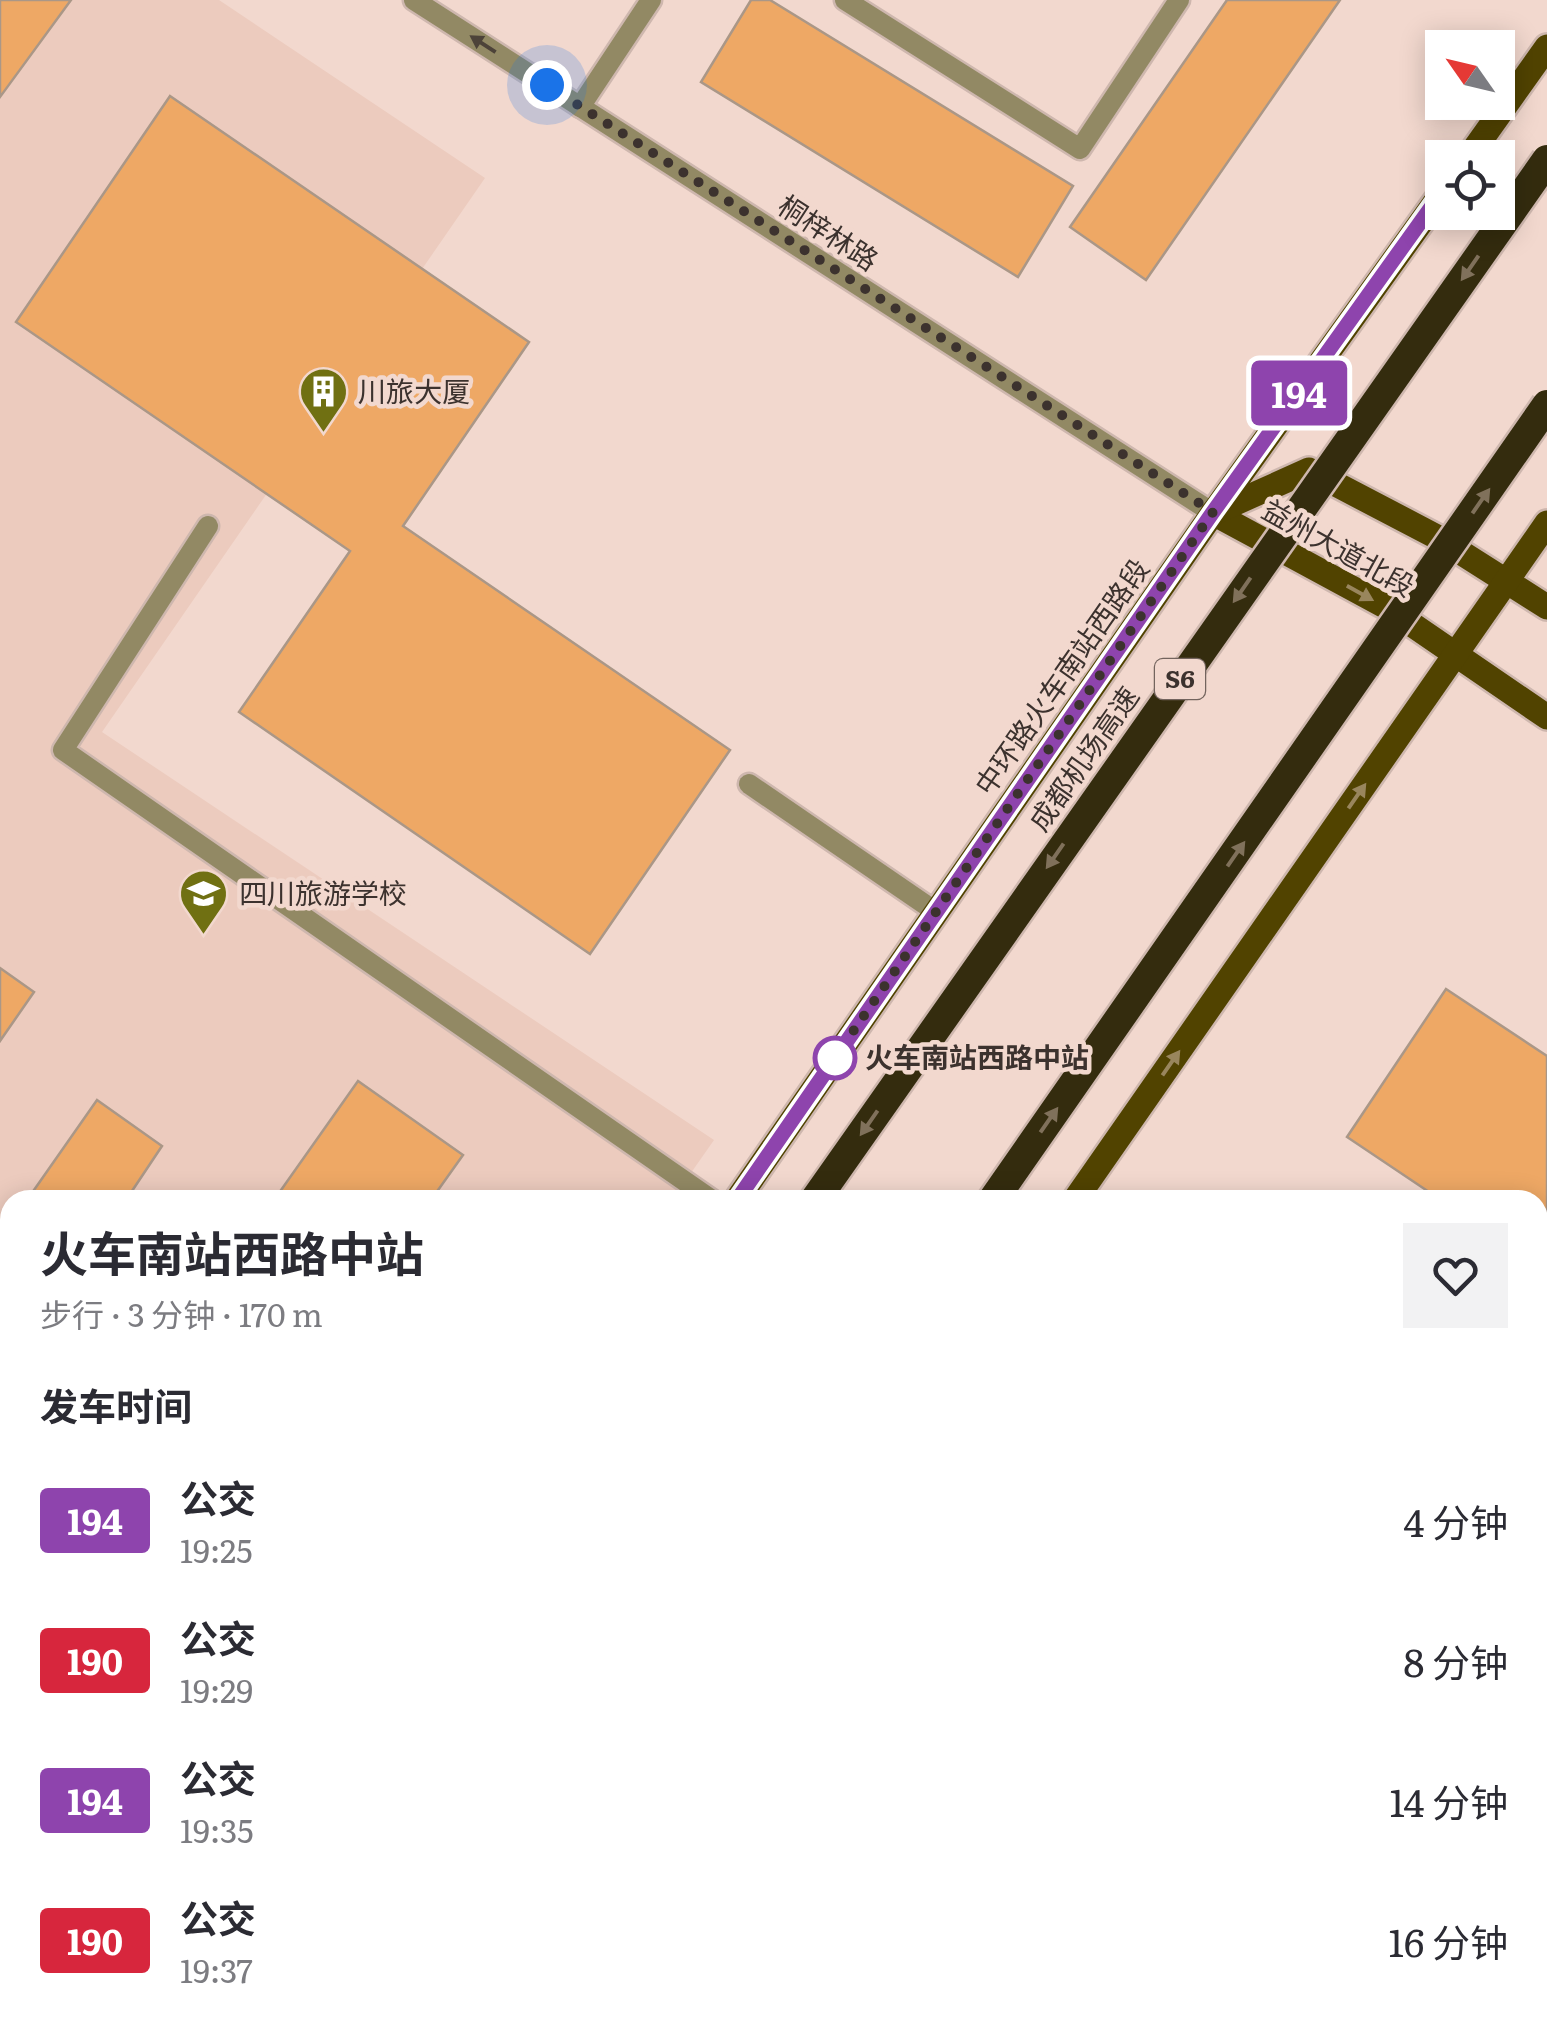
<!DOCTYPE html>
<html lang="zh">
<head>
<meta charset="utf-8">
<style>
  :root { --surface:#fff; --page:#f2f2f3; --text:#2b2b33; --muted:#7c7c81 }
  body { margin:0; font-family:Literata,"Noto Sans SC",serif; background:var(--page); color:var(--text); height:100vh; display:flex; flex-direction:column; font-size:38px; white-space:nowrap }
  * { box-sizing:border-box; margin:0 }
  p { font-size:32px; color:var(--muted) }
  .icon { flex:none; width:55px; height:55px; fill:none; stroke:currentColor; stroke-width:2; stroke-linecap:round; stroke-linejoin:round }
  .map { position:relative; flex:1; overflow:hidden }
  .side { position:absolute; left:0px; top:1190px; width:1548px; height:842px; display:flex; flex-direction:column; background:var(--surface); border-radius:30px 30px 0 0; box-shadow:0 5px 25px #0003 }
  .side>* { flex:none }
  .badge { padding:0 20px; border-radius:8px; font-size:35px; line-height:65px }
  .needle { width:65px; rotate:304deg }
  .buttons { position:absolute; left:1425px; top:30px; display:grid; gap:20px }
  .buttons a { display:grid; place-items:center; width:90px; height:90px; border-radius:0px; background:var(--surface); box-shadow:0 5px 25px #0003; font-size:50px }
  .you { position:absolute; width:50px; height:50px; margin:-25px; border:8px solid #fff; border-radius:50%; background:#1a73e8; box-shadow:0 0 0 15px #1a73e833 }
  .map>.badge { position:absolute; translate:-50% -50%; box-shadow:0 0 0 5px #fff }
  h2 { padding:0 40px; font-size:38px; line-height:90px }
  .round { display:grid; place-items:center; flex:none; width:105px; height:105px; border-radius:0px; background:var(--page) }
  .head { display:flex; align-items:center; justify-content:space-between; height:170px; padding:0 40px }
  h1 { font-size:48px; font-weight:700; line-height:75px }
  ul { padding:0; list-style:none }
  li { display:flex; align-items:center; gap:30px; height:140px; padding:0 40px }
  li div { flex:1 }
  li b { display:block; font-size:38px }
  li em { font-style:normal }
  li .badge { min-width:110px; font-weight:700; text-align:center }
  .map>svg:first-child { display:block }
  .built { fill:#eccbbe }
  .building { fill:#eea865; stroke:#aa9787; stroke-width:2.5 }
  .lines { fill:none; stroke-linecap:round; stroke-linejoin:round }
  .service-casing { stroke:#ceb7ae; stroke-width:25 }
  .minor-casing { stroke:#ceb7ae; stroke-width:25 }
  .primary-casing { stroke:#ceb7ae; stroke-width:30 }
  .motorway-casing { stroke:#ceb7ae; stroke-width:35 }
  .service { stroke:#928964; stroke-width:20 }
  .minor { stroke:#928964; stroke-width:20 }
  .primary { stroke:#514300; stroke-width:25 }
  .motorway { stroke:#342c0e; stroke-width:30 }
  .motorway-bridge-casing { stroke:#ceb7ae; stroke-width:35; stroke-linecap:butt }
  .motorway-bridge { stroke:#342c0e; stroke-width:30 }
  .oneway { fill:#4d4339 }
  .oneway2 { fill:#80715b }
  .oneway3 { fill:#99865d }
  .line-casing { stroke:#fff; stroke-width:22 }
  .line { stroke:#8e44ad; stroke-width:15 }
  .walk { stroke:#3c322e; stroke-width:10; stroke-dasharray:0 18 }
  .stop-dot { fill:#fff; stroke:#8e44ad; stroke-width:5 }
  .labels { text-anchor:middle; stroke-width:9; stroke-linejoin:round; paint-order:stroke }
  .shield { fill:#f2d8ce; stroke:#73645e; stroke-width:2.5 }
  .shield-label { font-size:25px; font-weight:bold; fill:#3c322e }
  .street-label { font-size:28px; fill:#3c322e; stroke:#f2d8ce }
  .poi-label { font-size:28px; fill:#3c322e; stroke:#f2d8ce; text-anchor:start }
  .stop-label { font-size:28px; font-weight:bold; fill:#3c322e; stroke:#f2d8ce; text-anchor:start }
</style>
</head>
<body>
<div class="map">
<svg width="1547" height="2031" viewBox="0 0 1547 2031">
  <rect width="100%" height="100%" fill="#f2d8ce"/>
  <!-- built -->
  <polygon class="built" points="0,0 219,0 485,178 102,732 714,1140 672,1200 10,1200 10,1500 0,1493"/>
  <!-- building -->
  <g class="building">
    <polygon points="0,0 71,0 0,97"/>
    <polygon points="751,0 770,0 1073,186 1018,277 701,82"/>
    <polygon points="1227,0 1340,0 1146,280 1070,227"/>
    <polygon points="170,96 529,342 403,526 730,750 590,954 239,712 350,551 16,322"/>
    <polygon points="0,968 34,992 0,1041"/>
    <polygon points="1446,989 1547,1056 1547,1270 1538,1264 1538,1200 1441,1200 1347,1137"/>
    <polygon points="358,1081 463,1155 431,1200 274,1200"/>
    <polygon points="97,1100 162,1146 132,1191 146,1200 27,1200"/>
    <polygon points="10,1225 10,1354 0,1369 0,1239"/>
    <polygon points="1538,1384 1547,1391 1547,1457 1538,1450"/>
    <polygon points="1538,1592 1547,1599 1547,1637 1538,1651"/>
    <polygon points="6,1654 10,1657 10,2022 63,2022 57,2031 0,2031 0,1663"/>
    <polygon points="1547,1847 1547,1874 1538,1867 1538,1860"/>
    <polygon points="1538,2016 1547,2022 1547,2031 1411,2031 1417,2022 1538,2022"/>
    <polygon points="813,2022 1047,2022 1041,2031 807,2031"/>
  </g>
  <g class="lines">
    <defs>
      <polyline id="service" points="845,0 1080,149 1179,0"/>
      <g id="minor">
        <polyline points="414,0 1213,513"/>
        <polyline points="580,107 651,0"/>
        <polyline points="208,526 63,750 712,1200"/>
        <polyline points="749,784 936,912"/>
      </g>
      <g id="primary">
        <polyline points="1468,158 1547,47"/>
        <polyline points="1213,513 1385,606 1547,717"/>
        <polyline points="1213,513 1309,470 1435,536 1547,607"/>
        <polyline points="737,1200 1213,513 1442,193"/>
        <polyline points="1075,1200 1547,523"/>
        <polyline points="158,2031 164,2022"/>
        <polyline points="494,2031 500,2022"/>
      </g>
      <g id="motorway">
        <polyline points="233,2031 239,2022"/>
        <polyline points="412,2031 418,2022"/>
      </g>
    </defs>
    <!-- service casing -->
    <use href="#service" class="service-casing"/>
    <!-- minor casing -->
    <use href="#minor" class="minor-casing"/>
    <!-- primary casing -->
    <use href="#primary" class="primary-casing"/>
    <!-- motorway casing -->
    <use href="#motorway" class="motorway-casing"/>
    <!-- service -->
    <use href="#service" class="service"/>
    <!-- minor -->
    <use href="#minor" class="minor"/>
    <!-- primary -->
    <use href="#primary" class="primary"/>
    <!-- motorway -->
    <use href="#motorway" class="motorway"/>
    <defs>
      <g id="motorway-bridge">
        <polyline points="815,1200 1547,160"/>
        <polyline points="993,1200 1547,405"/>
      </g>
    </defs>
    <!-- motorway-bridge casing -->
    <use href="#motorway-bridge" class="motorway-bridge-casing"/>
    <!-- motorway-bridge -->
    <use href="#motorway-bridge" class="motorway-bridge"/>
  </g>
  <!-- one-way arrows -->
  <defs><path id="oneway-solid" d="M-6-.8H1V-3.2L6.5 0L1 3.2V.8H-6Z" transform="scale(2.5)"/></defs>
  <use class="oneway" href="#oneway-solid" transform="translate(483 44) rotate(-147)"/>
  <g class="oneway2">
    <use href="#oneway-solid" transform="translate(1470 268) rotate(125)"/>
    <use href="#oneway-solid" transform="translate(1481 501) rotate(-55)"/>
    <use href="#oneway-solid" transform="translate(1242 590) rotate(125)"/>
    <use href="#oneway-solid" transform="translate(1236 854) rotate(-55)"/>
    <use href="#oneway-solid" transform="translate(1055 856) rotate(125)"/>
    <use href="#oneway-solid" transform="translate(1049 1120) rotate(-55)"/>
    <use href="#oneway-solid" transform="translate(869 1123) rotate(125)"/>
  </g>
  <g class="oneway3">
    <use href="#oneway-solid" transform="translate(1360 593) rotate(29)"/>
    <use href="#oneway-solid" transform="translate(1357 796) rotate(-55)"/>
    <use href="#oneway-solid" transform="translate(1171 1063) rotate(-55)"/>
  </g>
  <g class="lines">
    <defs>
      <polyline id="line" points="737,1200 1213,512 1442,192"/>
    </defs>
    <!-- line casing -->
    <use href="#line" class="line-casing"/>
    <!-- line -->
    <use href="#line" class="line"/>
    <!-- walk -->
    <polyline class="walk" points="547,85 1213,512 825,1072 835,1058"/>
  </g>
  <!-- icons -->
  <defs>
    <symbol id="building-pin" viewBox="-11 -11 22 30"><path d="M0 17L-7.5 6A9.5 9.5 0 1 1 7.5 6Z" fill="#707012" stroke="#f2d8ce"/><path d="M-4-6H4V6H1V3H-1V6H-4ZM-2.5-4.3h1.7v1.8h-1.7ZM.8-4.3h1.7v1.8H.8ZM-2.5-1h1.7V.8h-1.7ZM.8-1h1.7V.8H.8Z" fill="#fff"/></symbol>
    <symbol id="university-pin" viewBox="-11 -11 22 30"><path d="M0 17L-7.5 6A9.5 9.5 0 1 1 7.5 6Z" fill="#707012" stroke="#f2d8ce"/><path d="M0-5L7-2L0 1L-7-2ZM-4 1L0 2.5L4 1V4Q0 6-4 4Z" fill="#fff"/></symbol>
  </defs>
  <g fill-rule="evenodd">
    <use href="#building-pin" x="296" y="364" width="55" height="75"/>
    <use href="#university-pin" x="176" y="866" width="55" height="75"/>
  </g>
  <!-- markers -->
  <circle class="stop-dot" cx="835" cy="1058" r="20"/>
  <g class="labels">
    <!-- shield labels -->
    <rect class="shield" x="1155" y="659" width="50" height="40" rx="8"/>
    <g class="shield-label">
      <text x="1180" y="688">S6</text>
    </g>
    <!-- street labels -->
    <g class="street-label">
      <text transform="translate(828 233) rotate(33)" y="10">桐梓林路</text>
      <text transform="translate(1338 548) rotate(29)" y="10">益州大道北段</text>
      <text transform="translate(1062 677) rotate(-55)" y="10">中环路火车南站西路段</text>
      <text transform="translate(1084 759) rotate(-55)" y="10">成都机场高速</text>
    </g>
    <!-- poi labels -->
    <g class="poi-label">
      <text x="358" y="402">川旅大厦</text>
      <text x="239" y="904">四川旅游学校</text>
    </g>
    <!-- stop labels -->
    <g class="stop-label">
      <text x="865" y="1068">火车南站西路中站</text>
    </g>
  </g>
</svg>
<div class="buttons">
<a><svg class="needle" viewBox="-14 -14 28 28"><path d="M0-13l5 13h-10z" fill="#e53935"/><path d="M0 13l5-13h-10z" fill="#7c7c81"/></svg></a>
<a><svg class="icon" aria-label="locate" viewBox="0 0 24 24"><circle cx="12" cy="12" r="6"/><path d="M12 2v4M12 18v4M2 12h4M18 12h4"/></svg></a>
</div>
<div class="you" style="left:547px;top:85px"></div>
<b class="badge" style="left:1299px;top:393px;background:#8e44ad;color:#fff">194</b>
<section class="side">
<div class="head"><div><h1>火车南站西路中站</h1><p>步行 · 3 分钟 · 170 m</p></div><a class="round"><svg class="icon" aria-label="heart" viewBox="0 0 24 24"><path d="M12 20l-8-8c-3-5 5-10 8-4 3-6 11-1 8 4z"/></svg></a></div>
<h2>发车时间</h2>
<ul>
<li><span class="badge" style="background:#8e44ad;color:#fff">194</span><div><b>公交</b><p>19:25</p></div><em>4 分钟</em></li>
<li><span class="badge" style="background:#d7263d;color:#fff">190</span><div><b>公交</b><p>19:29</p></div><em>8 分钟</em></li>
<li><span class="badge" style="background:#8e44ad;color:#fff">194</span><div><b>公交</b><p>19:35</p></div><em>14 分钟</em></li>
<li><span class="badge" style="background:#d7263d;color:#fff">190</span><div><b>公交</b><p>19:37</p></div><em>16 分钟</em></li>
</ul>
</section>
</div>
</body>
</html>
